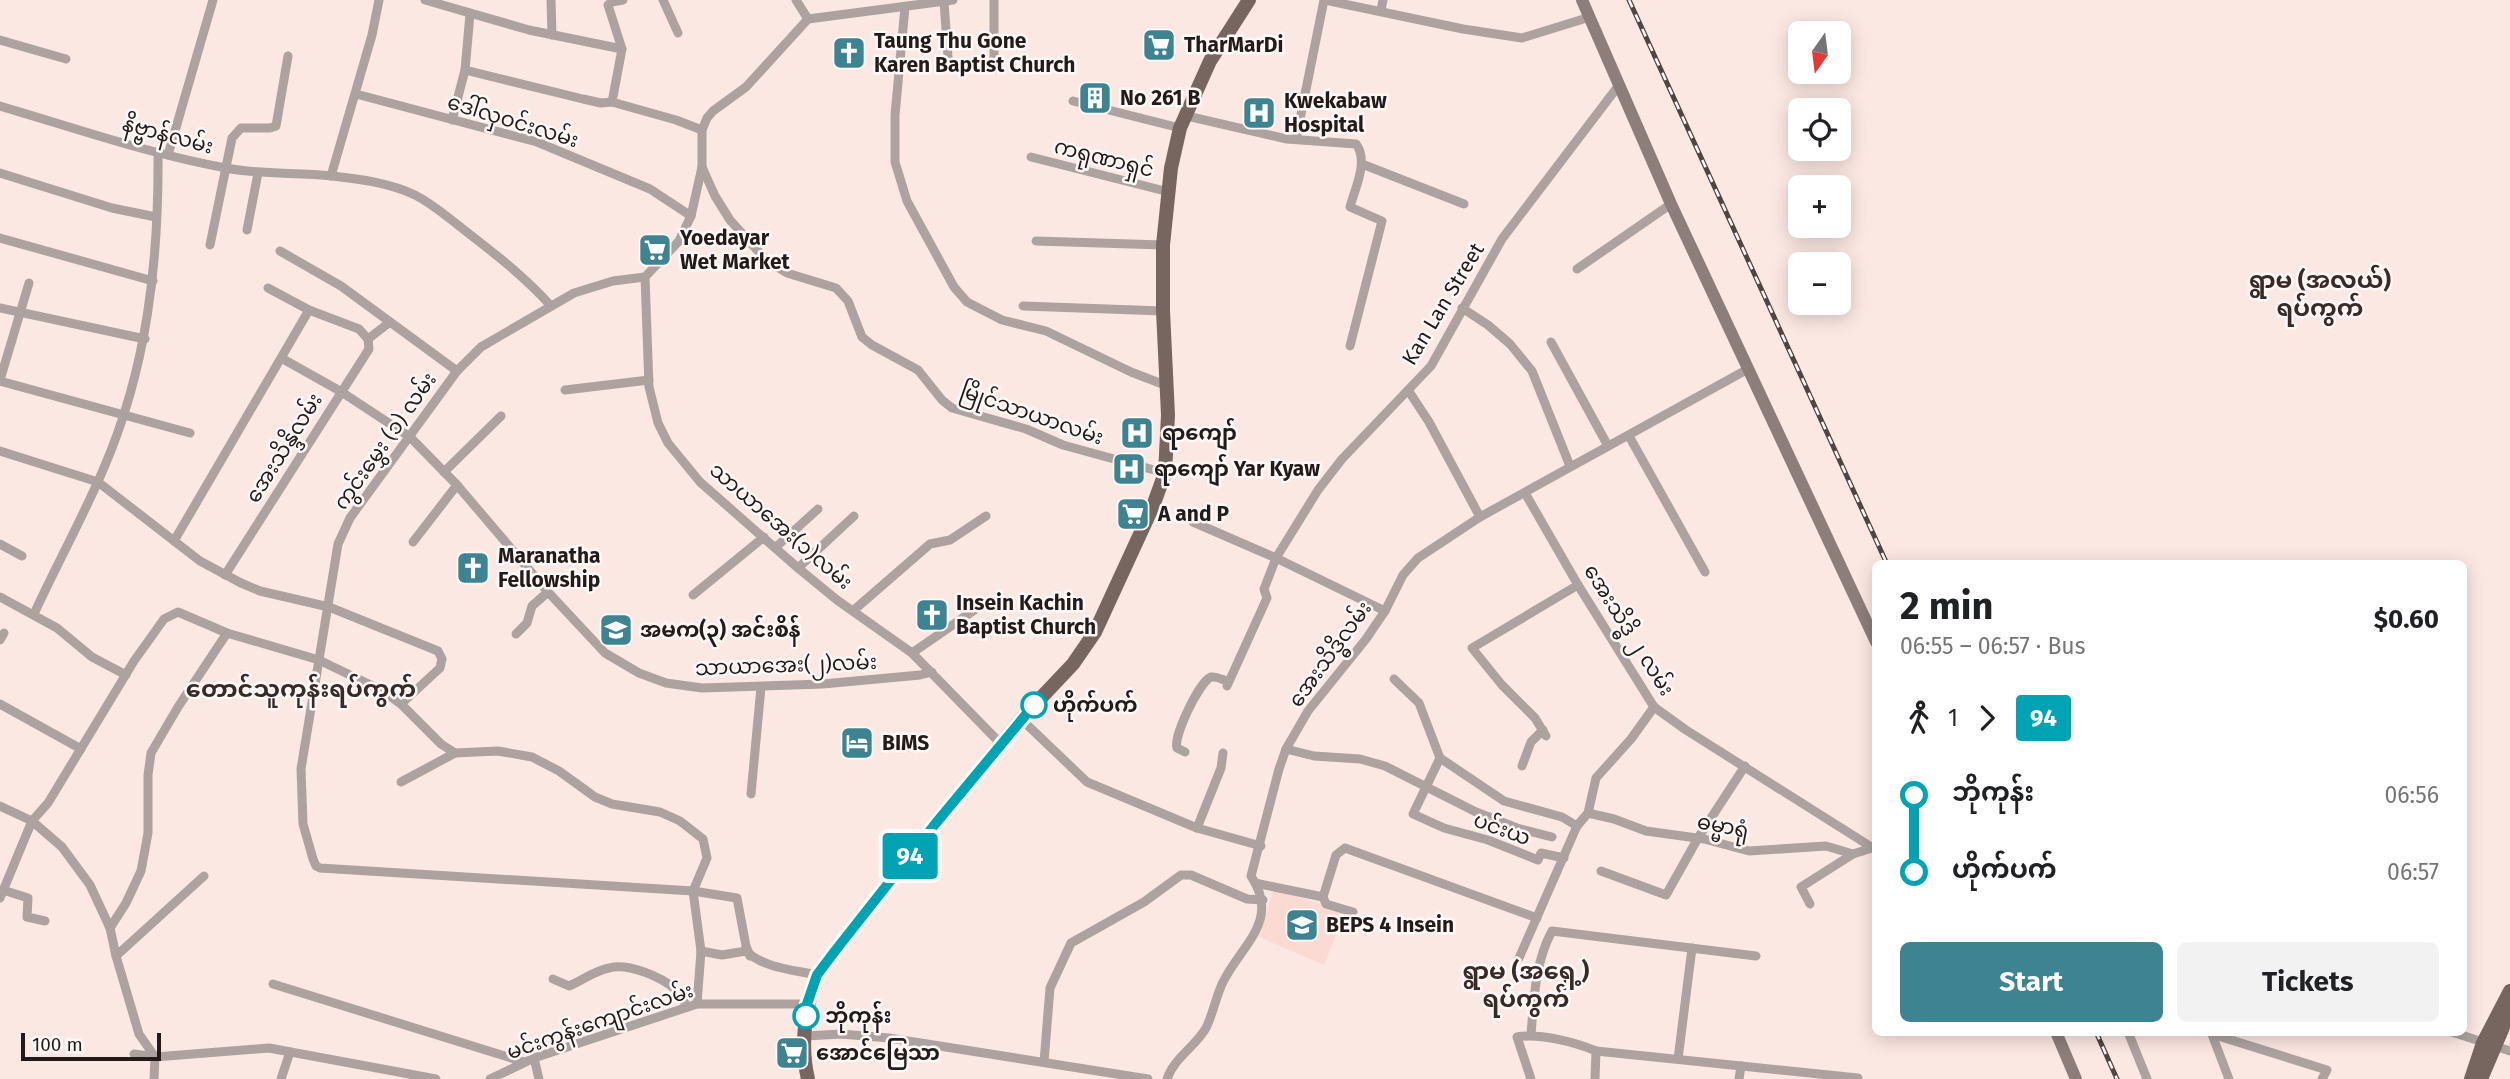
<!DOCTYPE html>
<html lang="en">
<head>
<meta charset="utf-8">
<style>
  :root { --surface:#fff; --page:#f2f2f2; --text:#202124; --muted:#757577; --accent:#3e8391 }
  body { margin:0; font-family:"Fira Sans","Noto Sans Myanmar",sans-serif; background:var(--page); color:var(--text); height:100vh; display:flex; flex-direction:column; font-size:26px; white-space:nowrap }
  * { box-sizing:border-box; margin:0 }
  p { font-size:23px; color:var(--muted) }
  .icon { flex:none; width:38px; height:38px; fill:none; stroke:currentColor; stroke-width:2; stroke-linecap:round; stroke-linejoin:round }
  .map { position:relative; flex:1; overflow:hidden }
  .details { position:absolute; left:1872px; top:560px; width:595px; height:476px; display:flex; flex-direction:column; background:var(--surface); border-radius:10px; box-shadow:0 4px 18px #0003 }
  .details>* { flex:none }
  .badge { padding:0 14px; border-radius:5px; font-size:24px; line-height:46px }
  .needle { width:46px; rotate:194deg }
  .controls { position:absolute; left:1788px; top:21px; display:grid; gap:14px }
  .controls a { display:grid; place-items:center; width:63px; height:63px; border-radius:10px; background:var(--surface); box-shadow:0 4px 18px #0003; font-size:35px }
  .scale { position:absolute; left:21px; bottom:18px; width:140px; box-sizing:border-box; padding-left:7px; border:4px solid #231b19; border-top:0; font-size:19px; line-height:24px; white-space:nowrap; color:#231b19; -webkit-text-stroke:5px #fef9f8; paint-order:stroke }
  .map>.badge { position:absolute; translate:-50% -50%; box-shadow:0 0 0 4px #fff }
  .legs { display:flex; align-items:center; gap:10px; height:77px; padding:0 28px; font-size:23px }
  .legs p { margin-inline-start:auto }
  .headline { display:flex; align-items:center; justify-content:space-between; height:119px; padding:0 28px }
  h1 { font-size:38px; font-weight:700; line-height:52px }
  .cta { display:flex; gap:14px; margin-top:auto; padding:14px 28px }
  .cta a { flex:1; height:80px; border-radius:10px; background:var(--accent); color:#fff; font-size:28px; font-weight:700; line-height:80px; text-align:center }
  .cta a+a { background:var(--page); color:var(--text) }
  ul { padding:0 28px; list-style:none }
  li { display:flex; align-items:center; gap:24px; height:77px; font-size:26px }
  li i { display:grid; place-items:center; width:10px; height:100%; margin:0 9px; background:currentColor }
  li i::after { content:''; width:18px; height:18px; margin:-9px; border:5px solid; border-radius:50%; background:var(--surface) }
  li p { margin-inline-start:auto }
  li:first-child i { background:linear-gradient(#0000 50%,currentColor 0) }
  li:last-child i { background:linear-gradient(currentColor 50%,#0000 0) }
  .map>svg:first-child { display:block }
  .built { fill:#fbdad3 }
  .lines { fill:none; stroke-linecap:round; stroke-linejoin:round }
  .street { stroke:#ada2a0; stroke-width:9 }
  .secondary { stroke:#8d7e7b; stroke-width:12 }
  .primary { stroke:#776560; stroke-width:14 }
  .rail-casing { stroke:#4f4542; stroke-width:5 }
  .rail { stroke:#fef9f8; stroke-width:2.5; stroke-dasharray:8; stroke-linecap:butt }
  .line-1-casing { stroke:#fff; stroke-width:16 }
  .line-1 { stroke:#00a3b4; stroke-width:10 }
  .stop-1-dot { fill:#fff; stroke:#00a3b4; stroke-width:3.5 }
  .labels { text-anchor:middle; stroke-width:5; stroke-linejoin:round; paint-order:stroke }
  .poi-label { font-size:21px; font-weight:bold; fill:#231b19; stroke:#fef9f8; text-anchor:start }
  .street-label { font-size:21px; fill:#231b19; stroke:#fef9f8 }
  .stop-label { font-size:21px; font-weight:bold; fill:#231b19; stroke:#fef9f8; text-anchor:start }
  .quarter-label { font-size:24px; font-weight:bold; fill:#3b2925; stroke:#fef9f8 }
</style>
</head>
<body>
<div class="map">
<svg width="2510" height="1079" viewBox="0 0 2510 1079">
  <rect width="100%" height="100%" fill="#fce8e3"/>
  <!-- built -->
  <polygon class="built" points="1274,888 1345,913 1324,965 1259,937"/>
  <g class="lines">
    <!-- street -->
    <g class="street">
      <polyline points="425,0 529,30 622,49"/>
      <polyline points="551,0 552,35"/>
      <polyline points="623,0 612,2 608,5 622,49 612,102 676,120 702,130"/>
      <polyline points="663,0 678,33"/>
      <polyline points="796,0 808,19"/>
      <polyline points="994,0 994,69"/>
      <polyline points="1325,0 1463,29 1522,38 1590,17"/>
      <polyline points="944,2 948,57"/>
      <polyline points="905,7 895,115 895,162 907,201 954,287 967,302 1002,320 1046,331 1131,372 1165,385"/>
      <polyline points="1381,10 1383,0"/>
      <polyline points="470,14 465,70 583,99 601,103 612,102"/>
      <polyline points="808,19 953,0"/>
      <polyline points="0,40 66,59"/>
      <polyline points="356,94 537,142 650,189 691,216"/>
      <polyline points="1073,101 1180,128"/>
      <path d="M0,106C75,128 149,154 226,168C261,175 297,172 332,176C360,179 390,183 415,195C433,204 447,217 463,229C494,253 524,276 551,306"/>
      <path d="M1187,116L1287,139L1356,144C1369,161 1355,188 1350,207L1382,221L1350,346"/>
      <polyline points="452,120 465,70"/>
      <polyline points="1296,139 1324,0"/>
      <polyline points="168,155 213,0"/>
      <polyline points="1031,157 1169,192"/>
      <polyline points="1362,164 1464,204"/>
      <polyline points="702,167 715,196 730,220 767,261 787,273 836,288 848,301 862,337 872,345 918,370 942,400 952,408 1026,429 1063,445 1165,473"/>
      <polyline points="0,173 112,208 156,217"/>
      <polyline points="331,176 372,35 379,0"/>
      <polyline points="247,230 258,173"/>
      <polyline points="0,238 153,281"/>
      <polyline points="1036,241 1163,245"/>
      <polyline points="210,245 232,138 241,128 270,128 276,126 288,56"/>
      <polyline points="280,251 341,286 457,371"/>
      <polyline points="1577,269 1671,204"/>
      <polyline points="645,277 613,281 574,293 481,347 457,371 350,518 338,544 301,769 303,824 313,859 316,866 320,868 693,891 737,898 746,946 750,956"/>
      <polyline points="645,277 649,387 658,423 668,443 700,482 798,568 837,600 912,653 1001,744"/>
      <polyline points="645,277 679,241 691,216 702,167 702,130 707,118 713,111 746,87 808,19"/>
      <polyline points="268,288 309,310 359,329 368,339"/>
      <polyline points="1023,306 1163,311"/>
      <polyline points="0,308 145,339"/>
      <polyline points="1462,308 1488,325 1510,344 1532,371 1570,466"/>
      <polyline points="368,339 390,322"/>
      <polyline points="1551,342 1608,446"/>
      <polyline points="283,359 340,391 410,437 457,485 548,592 605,653 639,673 666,683 702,688 823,684 920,675 932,672"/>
      <polyline points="0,380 29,283"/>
      <polyline points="0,381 190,433"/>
      <polyline points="565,390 649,380"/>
      <polyline points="1408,390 1429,422 1480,517"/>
      <polyline points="1629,436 1705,572"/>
      <polyline points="0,451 98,482 200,561 241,583 260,591 329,607 438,651 442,659 440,668 401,704"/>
      <polyline points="444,472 501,416"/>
      <polyline points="1525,493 1578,585 1654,707 1686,730 1873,848"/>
      <polyline points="1193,522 1276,558 1385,611"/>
      <polyline points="174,541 309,310"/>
      <polyline points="413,542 457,485"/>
      <polyline points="0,544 22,556"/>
      <polyline points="776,547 818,509"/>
      <polyline points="798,568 854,516"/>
      <polyline points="225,575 369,349 368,339"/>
      <polyline points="693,595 764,537"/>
      <polyline points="0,597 57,628 92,657 126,675"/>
      <polyline points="854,610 930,544 950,540 986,516"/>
      <path d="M34,614C56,566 82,519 103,470C147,369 159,262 158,152"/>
      <polyline points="516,634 527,623 532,606 548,592"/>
      <polyline points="0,640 4,633"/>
      <polyline points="912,653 986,602"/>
      <polyline points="1394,679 1419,703 1440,758 1504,801 1562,817 1577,826"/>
      <polyline points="1227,686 1267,598 1264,589 1276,558 1318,490 1342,459 1431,366 1502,239 1619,85"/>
      <polyline points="0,704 81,749"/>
      <polyline points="1021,719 1087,782 1197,828 1261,846"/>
      <polyline points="1546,736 1535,718 1502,685 1472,648 1578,585"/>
      <polyline points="1286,749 1314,756 1360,759 1385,766 1476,812 1517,828 1552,837"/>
      <path d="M1185,752L1177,748C1173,737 1199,682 1211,677C1216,676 1223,680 1227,681"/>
      <polyline points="1440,758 1413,814 1444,828 1488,840 1538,860 1541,853 1564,858"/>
      <polyline points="1522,766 1531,742 1543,730"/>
      <polyline points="401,782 455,753"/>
      <polyline points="751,794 761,687"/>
      <polyline points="0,806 32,821 62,847 90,885 110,928 116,956 139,1034 155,1057 154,1079"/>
      <polyline points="1588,813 1614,819 1646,831 1704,839 1749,851 1826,846 1853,854"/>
      <polyline points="1197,828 1221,768 1223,753"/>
      <polyline points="1601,871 1666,895 1698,838 1745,766"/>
      <polyline points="1255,883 1323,897 1336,855 1345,848 1537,918"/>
      <polyline points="3,890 28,898 27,917 45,921"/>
      <polyline points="1323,897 1326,904 1353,912"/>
      <path d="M0,898L32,821L48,803L134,661L164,619L178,612L227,633L319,660L383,691L401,704L441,744L455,753L498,751L532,757L559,771L595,797L612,804L660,812L680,821L703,839L707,858L693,891L701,951L722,955L746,951C763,968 795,970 817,975"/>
      <polyline points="1810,904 1801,887 1853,854 1875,847"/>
      <polyline points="110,928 126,903 141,871 148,833 148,775 151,753 178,707 227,633"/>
      <polyline points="116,956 204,876"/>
      <polyline points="1519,958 1577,826 1588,813 1596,778 1631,739 1654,707"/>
      <path d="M553,979L569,986C583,980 594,971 609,968C628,963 660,976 675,989C680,993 683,1000 687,1007"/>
      <polyline points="273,984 524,1062"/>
      <polyline points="697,1004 701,951"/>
      <polyline points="2128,1032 2147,1079"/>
      <polyline points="2211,1032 2229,1079"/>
      <polyline points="2452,1032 2510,1051"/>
      <path d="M1531,1034C1534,999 1535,962 1552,931L1756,956"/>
      <polyline points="2212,1034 2327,1070 2322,1079"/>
      <polyline points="806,1036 841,1034 889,1038 1148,1079"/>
      <polyline points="1596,1051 1858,1078"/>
      <polyline points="134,1054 155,1057 269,1048 436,1079"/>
      <polyline points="534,1058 539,1079"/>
      <polyline points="1678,1059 1692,948"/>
      <polyline points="1044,1062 1050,988 1071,943 1144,902 1181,875 1191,875 1247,899 1263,900"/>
      <polyline points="281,1079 290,1052"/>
      <polyline points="490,1079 534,1058 697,1004 807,1004"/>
      <path d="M1167,1079C1174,1058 1195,1047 1206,1028C1213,1014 1216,996 1223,982C1241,945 1281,921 1251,876L1279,769L1286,749L1308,711L1366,639L1385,611L1403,575L1418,558L1480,517L1748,369"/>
      <path d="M1531,1079L1517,1037C1539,1033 1575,1042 1596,1051L1595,1079"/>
      <polyline points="1739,1079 1741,1066"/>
    </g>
    <!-- secondary -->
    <g class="secondary">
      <polyline points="1582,0 1671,204 1876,642"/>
      <polyline points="2056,1032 2076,1079"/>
    </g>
    <!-- primary -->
    <g class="primary">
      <path d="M808,1079C800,1045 805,1007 817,975L936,823L1021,719L1073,664L1095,632L1153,506L1165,473L1168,415L1163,311V245L1171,168L1180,128L1210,61L1249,0"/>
      <polyline points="2471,1079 2483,1043 2510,991"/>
      <polyline points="2481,1079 2510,1011"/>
    </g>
    <defs>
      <g id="rail">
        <polyline points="1629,0 1887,564"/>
        <polyline points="2096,1032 2117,1079"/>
      </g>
    </defs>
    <!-- rail casing -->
    <use href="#rail" class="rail-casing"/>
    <!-- rail -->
    <use href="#rail" class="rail"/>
  </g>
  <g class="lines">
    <defs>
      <polyline id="line-1" points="806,1016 807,1004 817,975 835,951 936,823 1034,705"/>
    </defs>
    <!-- line-1 casing -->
    <use href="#line-1" class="line-1-casing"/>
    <!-- line-1 -->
    <use href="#line-1" class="line-1"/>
  </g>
  <!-- icons -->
  <defs>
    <symbol id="supermarket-square" viewBox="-11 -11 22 22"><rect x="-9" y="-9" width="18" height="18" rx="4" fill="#3e8391" stroke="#fef9f8"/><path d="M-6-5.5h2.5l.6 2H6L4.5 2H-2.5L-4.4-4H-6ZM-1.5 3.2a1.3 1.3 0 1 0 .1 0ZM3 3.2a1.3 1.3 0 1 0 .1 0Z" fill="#fff"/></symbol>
    <symbol id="church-square" viewBox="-11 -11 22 22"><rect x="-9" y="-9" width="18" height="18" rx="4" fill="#3e8391" stroke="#fef9f8"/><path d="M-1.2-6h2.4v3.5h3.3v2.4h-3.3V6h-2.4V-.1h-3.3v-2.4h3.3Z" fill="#fff"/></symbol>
    <symbol id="building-square" viewBox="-11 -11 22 22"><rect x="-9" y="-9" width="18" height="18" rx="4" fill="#3e8391" stroke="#fef9f8"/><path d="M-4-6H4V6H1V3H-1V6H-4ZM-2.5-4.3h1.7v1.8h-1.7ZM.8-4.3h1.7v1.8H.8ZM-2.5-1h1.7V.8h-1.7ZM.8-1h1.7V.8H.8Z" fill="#fff"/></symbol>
    <symbol id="hospital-square" viewBox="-11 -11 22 22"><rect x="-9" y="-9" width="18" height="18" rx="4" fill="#3e8391" stroke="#fef9f8"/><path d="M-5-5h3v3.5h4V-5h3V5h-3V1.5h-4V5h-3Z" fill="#fff"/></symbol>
    <symbol id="school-square" viewBox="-11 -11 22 22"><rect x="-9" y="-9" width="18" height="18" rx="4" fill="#3e8391" stroke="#fef9f8"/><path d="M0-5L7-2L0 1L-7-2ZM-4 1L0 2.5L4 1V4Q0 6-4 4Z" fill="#fff"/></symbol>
    <symbol id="hotel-square" viewBox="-11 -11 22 22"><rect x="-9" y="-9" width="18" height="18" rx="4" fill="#3e8391" stroke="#fef9f8"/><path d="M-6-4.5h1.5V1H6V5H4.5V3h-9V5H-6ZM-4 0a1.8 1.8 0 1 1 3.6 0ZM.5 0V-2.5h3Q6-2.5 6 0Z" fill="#fff"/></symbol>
  </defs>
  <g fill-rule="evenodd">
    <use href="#supermarket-square" x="1140" y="26" width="38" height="38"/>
    <use href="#church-square" x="830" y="34" width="38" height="38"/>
    <use href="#building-square" x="1076" y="79" width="38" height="38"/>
    <use href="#hospital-square" x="1240" y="94" width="38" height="38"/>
    <use href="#supermarket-square" x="636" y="231" width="38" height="38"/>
    <use href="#hospital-square" x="1118" y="414" width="38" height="38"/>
    <use href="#hospital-square" x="1110" y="450" width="38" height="38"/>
    <use href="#supermarket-square" x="1114" y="495" width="38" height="38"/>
    <use href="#church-square" x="454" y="549" width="38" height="38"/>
    <use href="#church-square" x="913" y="596" width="38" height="38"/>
    <use href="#school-square" x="597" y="611" width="38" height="38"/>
    <use href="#hotel-square" x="838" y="724" width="38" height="38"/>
    <use href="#school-square" x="1283" y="906" width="38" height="38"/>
    <use href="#supermarket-square" x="773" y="1034" width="38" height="38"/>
  </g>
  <!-- markers -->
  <g class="stop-1-dot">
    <circle cx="1034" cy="705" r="12"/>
    <circle cx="806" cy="1016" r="12"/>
  </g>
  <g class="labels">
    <!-- poi labels -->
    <g class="poi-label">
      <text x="874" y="48">Taung Thu Gone<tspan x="874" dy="24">Karen Baptist Church</tspan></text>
      <text x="1184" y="52">TharMarDi</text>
      <text x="1120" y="105">No 261 B</text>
      <text x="1284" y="108">Kwekabaw<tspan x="1284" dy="24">Hospital</tspan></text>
      <text x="680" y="245">Yoedayar<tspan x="680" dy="24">Wet Market</tspan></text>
      <text x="1162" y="440">ရာကျော်</text>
      <text x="1154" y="476">ရာကျော် Yar Kyaw</text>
      <text x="1158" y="521">A and P</text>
      <text x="498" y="563">Maranatha<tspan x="498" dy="24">Fellowship</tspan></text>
      <text x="956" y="610">Insein Kachin<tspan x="956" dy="24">Baptist Church</tspan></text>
      <text x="640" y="637">အမက(၃) အင်းစိန်</text>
      <text x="882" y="750">BIMS</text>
      <text x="1326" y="932">BEPS 4 Insein</text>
      <text x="816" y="1060">အောင်မြေသာ</text>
    </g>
    <!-- street labels -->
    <g class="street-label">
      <text transform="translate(513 121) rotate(17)" y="7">ဒေါ်လှဝင်းလမ်း</text>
      <text transform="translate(168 135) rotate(15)" y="7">နိဗ္ဗာန်လမ်း</text>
      <text transform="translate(1104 158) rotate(14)" y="7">ကရုဏာရှင်</text>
      <text transform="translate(1443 304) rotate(-59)" y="7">Kan Lan Street</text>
      <text transform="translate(1032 414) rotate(19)" y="7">မြိုင်သာယာလမ်း</text>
      <text transform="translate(385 441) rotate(-55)" y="7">ကွင်းမွှေး (၁) လမ်း</text>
      <text transform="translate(284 448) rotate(-58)" y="7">အေးသိန္ဒိလမ်း</text>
      <text transform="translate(781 526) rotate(41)" y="7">သာယာအေး(၁)လမ်း</text>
      <text transform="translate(1629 630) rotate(58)" y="7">အေးသိဒ္ဓိ ၂ လမ်း</text>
      <text transform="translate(1330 654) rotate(-54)" y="7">အေးသိဒ္ဓိလမ်း</text>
      <text transform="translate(786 665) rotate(-2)" y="7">သာယာအေး(၂)လမ်း</text>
      <text transform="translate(1723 826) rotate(11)" y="7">ဓမ္မာရုံ</text>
      <text transform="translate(1502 829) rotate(20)" y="7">ပင်းယ</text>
      <text transform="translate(600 1021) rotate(-19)" y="7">မင်းကွန်းကျောင်းလမ်း</text>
    </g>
    <!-- stop labels -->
    <g class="stop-label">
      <text x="1053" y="712">ဟိုက်ပက်</text>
      <text x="825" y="1023">ဘိုကုန်း</text>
    </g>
    <!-- quarter labels -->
    <g class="quarter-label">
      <text x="2320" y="288">ရွာမ (အလယ်)<tspan x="2320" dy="28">ရပ်ကွက်</tspan></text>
      <text x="301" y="697">တောင်သူကုန်းရပ်ကွက်</text>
      <text x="1526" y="979">ရွာမ (အရှေ့)<tspan x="1526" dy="28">ရပ်ကွက်</tspan></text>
    </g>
  </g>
</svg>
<div class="controls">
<a><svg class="needle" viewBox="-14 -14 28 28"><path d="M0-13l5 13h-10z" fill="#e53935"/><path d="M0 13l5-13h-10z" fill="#757577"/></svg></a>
<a><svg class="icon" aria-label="locate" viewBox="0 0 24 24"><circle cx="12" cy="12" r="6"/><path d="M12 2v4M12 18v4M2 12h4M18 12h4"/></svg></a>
<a>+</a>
<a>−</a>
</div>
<div class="scale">100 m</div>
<b class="badge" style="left:910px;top:856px;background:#00a3b4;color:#fff">94</b>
<section class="details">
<div class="headline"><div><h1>2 min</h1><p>06:55 – 06:57 · Bus</p></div><b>$0.60</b></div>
<div class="legs"><svg class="icon" aria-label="walk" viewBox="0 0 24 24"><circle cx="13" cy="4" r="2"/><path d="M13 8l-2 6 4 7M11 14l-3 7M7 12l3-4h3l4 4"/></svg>1<svg class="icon" aria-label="forward" viewBox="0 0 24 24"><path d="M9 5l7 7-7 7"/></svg><b class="badge" style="background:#00a3b4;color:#fff">94</b></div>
<ul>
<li><i style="color:#00a3b4"></i><b>ဘိုကုန်း</b><p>06:56</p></li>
<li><i style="color:#00a3b4"></i><b>ဟိုက်ပက်</b><p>06:57</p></li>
</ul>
<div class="cta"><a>Start</a><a>Tickets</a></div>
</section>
</div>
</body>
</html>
